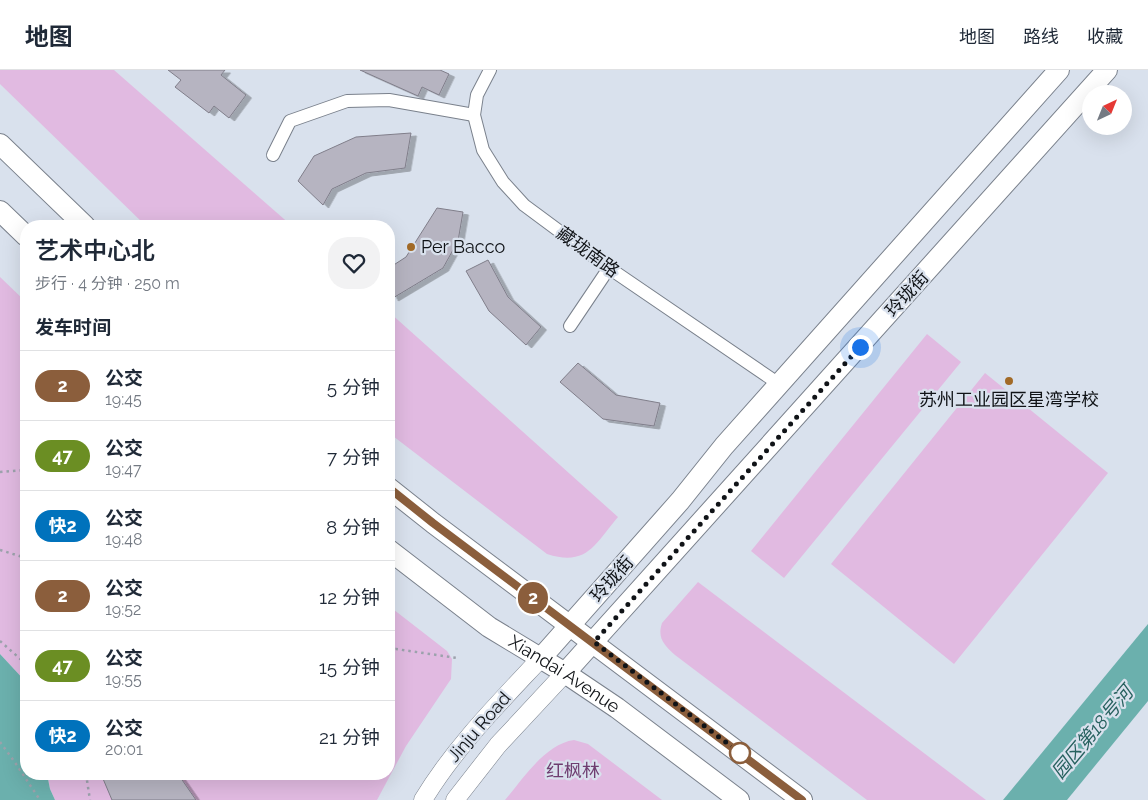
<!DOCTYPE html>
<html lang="zh">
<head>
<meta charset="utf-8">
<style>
  :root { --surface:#fff; --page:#f2f2f3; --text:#1f2937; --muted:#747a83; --line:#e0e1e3 }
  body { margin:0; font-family:Raleway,"Noto Sans SC",sans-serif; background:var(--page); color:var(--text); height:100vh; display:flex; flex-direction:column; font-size:19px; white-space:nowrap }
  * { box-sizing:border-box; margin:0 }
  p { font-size:16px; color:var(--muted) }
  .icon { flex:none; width:28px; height:28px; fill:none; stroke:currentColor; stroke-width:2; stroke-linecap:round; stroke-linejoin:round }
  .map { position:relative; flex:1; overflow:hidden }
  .drawer { position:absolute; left:20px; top:150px; width:375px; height:560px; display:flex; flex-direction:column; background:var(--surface); border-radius:20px; box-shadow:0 5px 20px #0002 }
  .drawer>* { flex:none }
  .badge { padding:0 10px; border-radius:16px; font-size:18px; line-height:32px }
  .needle { width:32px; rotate:43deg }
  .buttons { position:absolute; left:1082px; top:15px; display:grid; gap:10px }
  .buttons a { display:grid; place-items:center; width:50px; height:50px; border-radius:50%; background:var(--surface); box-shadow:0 5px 20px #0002; font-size:25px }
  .you { position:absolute; width:25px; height:25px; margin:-12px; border:4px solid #fff; border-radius:50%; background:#1a73e8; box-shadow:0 0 0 8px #1a73e833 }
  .map>.badge { position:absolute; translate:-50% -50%; box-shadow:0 0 0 2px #fff }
  h2 { padding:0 15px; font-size:19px; line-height:45px }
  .round { display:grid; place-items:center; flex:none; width:52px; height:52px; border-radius:20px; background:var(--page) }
  .overview { display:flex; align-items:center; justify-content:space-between; height:85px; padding:0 15px }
  h1 { font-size:24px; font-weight:600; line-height:38px }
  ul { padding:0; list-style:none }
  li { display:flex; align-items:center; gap:15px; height:70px; padding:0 15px; border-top:1px solid var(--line) }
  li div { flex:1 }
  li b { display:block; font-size:19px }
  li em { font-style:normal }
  li .badge { min-width:55px; font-weight:700; text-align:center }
  header { display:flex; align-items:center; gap:30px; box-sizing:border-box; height:70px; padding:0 25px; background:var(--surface); border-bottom:1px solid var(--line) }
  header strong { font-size:24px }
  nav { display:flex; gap:28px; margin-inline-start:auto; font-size:18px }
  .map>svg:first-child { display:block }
  .green { fill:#e1bae1 }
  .water { fill:#6bb0ad }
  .building { fill:#b6b4c1; stroke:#807e8a; filter:url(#shadow) }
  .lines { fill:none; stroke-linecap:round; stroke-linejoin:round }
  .minor-casing { stroke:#7a818c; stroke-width:14 }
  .secondary-casing { stroke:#7a818c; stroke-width:19 }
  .primary-casing { stroke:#7a818c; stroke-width:22 }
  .path { stroke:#9ca2ac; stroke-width:2.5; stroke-dasharray:2.5 4; stroke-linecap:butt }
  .minor { stroke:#fff; stroke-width:12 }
  .secondary { stroke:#fff; stroke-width:18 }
  .primary { stroke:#fff; stroke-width:20 }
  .line-casing { stroke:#fff; stroke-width:11 }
  .line { stroke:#8b5e3c; stroke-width:8 }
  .walk { stroke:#101317; stroke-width:5; stroke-dasharray:0 9 }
  .poi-dot { fill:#a26a27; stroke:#d9e1ed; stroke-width:2 }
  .stop-dot { fill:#fff; stroke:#8b5e3c; stroke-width:2.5 }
  .labels { text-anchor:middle; stroke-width:4.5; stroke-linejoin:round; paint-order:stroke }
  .poi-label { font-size:18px; fill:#101317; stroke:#d9e1ed; text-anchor:start }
  .street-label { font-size:18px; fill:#101317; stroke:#d9e1ed }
  .park-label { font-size:18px; fill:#6f3d70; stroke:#d9e1ed }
  .water-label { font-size:19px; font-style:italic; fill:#27615f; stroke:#d9e1ed }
</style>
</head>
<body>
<header>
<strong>地图</strong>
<nav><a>地图</a><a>路线</a><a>收藏</a></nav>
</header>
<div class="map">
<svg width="1148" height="730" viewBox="0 0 1148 730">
  <defs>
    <filter id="shadow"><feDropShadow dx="5.5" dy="3" stdDeviation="0" flood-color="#0004"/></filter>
  </defs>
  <rect width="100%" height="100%" fill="#d9e1ed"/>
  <!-- green -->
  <g class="green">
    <polygon points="0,0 114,0 292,156 146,156 0,14"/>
    <polygon points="0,207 26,232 26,612 0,584"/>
    <path d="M389,242L618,447C595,474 587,497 547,484L389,363Z"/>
    <polygon points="927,264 961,292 784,508 751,481"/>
    <polygon points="985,303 1108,403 954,594 831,494"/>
    <path d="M698,512L986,730H867L675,585C664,575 657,568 662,553Z"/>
    <polygon points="389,536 447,581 452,589 451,609 406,676 377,730 55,730 50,719 47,704 389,704"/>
    <path d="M574,670L588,674L662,730H505C523,709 545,674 574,670Z"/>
  </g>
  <!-- water -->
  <g class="water">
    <polygon points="1148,554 1148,631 1067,730 1003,730"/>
    <polygon points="0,584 26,612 26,704 47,704 50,719 55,730 0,730"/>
  </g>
  <!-- building -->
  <g class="building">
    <polygon points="168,0 225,0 221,5 246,25 229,48 214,36 209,43 175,17 181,10"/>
    <polygon points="360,0 440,0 449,4 439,25 422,17 418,26"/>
    <polygon points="411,63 405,98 366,103 332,119 323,135 298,111 314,86 356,67"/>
    <polygon points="437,138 463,142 458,171 443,198 393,228 389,220 389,198 406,187"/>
    <polygon points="488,190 508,227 541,257 526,275 489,241 466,201"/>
    <polygon points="578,293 616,325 660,333 654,356 603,349 560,312"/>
    <polygon points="101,704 178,704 196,730 112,730"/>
  </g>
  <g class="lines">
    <defs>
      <g id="minor">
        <polyline points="490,0 477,25 474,45 483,80 503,112 524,135 609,198 779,314"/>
        <polyline points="273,85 290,51 347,31 389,30 474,45"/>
        <polyline points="570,256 609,198"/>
      </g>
      <g id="secondary">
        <path d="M423,730C455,677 499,633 541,588"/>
        <polyline points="455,730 498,675 565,603"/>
      </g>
      <g id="primary">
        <polyline points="0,74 85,156"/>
        <polyline points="0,141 26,166"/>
        <polyline points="389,418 433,453 802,730"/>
        <path id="s1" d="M389,480L489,557L565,603L617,638L739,730"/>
        <polyline points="541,588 680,431 724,376 1059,0"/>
        <polyline points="565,603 1107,0"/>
      </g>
    </defs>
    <!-- minor casing -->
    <use href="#minor" class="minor-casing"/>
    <!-- secondary casing -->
    <use href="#secondary" class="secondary-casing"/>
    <!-- primary casing -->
    <use href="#primary" class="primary-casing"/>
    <!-- path -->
    <g class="path">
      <polyline points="0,402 26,400"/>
      <polyline points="0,480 26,488"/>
      <polyline points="0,571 26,594"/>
      <polyline points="389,580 396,579 457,588"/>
      <polyline points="0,672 14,691 40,730"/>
      <polyline points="86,704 90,730"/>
    </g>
    <!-- minor -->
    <use href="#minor" class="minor"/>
    <!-- secondary -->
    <use href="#secondary" class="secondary"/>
    <!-- primary -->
    <use href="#primary" class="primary"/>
  </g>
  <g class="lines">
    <defs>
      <polyline id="line" points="389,418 433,453 802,730"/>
    </defs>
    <!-- line casing -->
    <use href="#line" class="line-casing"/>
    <!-- line -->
    <use href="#line" class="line"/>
    <!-- walk -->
    <polyline class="walk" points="740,683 594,572 860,277"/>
  </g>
  <!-- markers -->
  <g class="poi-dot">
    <circle cx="411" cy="177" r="5"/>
    <circle cx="1009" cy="311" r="5"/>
  </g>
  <circle class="stop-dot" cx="740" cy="683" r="10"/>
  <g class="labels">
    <!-- poi labels -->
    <g class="poi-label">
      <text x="421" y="183">Per Bacco</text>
      <text x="1009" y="336" text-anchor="middle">苏州工业园区星湾学校</text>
    </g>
    <!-- street labels -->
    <g class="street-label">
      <text transform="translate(588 182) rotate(36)" y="6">藏珑南路</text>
      <text transform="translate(907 224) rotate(-48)" y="6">玲珑街</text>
      <text transform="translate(612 509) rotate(-49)" y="6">玲珑街</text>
      <text dy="6" stroke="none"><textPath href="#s1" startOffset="215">Xiandai Avenue</textPath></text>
      <text transform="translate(479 657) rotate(-49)" y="6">Jinju Road</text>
    </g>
    <!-- park labels -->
    <g class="park-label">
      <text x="573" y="707">红枫林</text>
    </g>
    <!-- water labels -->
    <g class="water-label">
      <text transform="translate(1092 662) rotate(-50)" y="7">园区第18号河</text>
    </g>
  </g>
</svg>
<div class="buttons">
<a><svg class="needle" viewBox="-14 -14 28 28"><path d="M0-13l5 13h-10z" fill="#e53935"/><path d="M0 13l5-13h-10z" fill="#747a83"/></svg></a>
</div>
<div class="you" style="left:860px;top:277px"></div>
<b class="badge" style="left:533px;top:528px;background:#8b5e3c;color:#fff">2</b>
<section class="drawer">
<div class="overview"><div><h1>艺术中心北</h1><p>步行 · 4 分钟 · 250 m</p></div><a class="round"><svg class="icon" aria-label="heart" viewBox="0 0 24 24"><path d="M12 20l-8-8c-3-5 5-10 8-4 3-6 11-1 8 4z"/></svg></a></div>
<h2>发车时间</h2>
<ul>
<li><span class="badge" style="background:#8b5e3c;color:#fff">2</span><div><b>公交</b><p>19:45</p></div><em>5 分钟</em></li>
<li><span class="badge" style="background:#6b8e23;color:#fff">47</span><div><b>公交</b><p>19:47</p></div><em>7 分钟</em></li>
<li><span class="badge" style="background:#0072bc;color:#fff">快2</span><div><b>公交</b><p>19:48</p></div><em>8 分钟</em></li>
<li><span class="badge" style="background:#8b5e3c;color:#fff">2</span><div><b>公交</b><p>19:52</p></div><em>12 分钟</em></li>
<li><span class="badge" style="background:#6b8e23;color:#fff">47</span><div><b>公交</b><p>19:55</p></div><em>15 分钟</em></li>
<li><span class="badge" style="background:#0072bc;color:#fff">快2</span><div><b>公交</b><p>20:01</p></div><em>21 分钟</em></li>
</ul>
</section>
</div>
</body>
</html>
